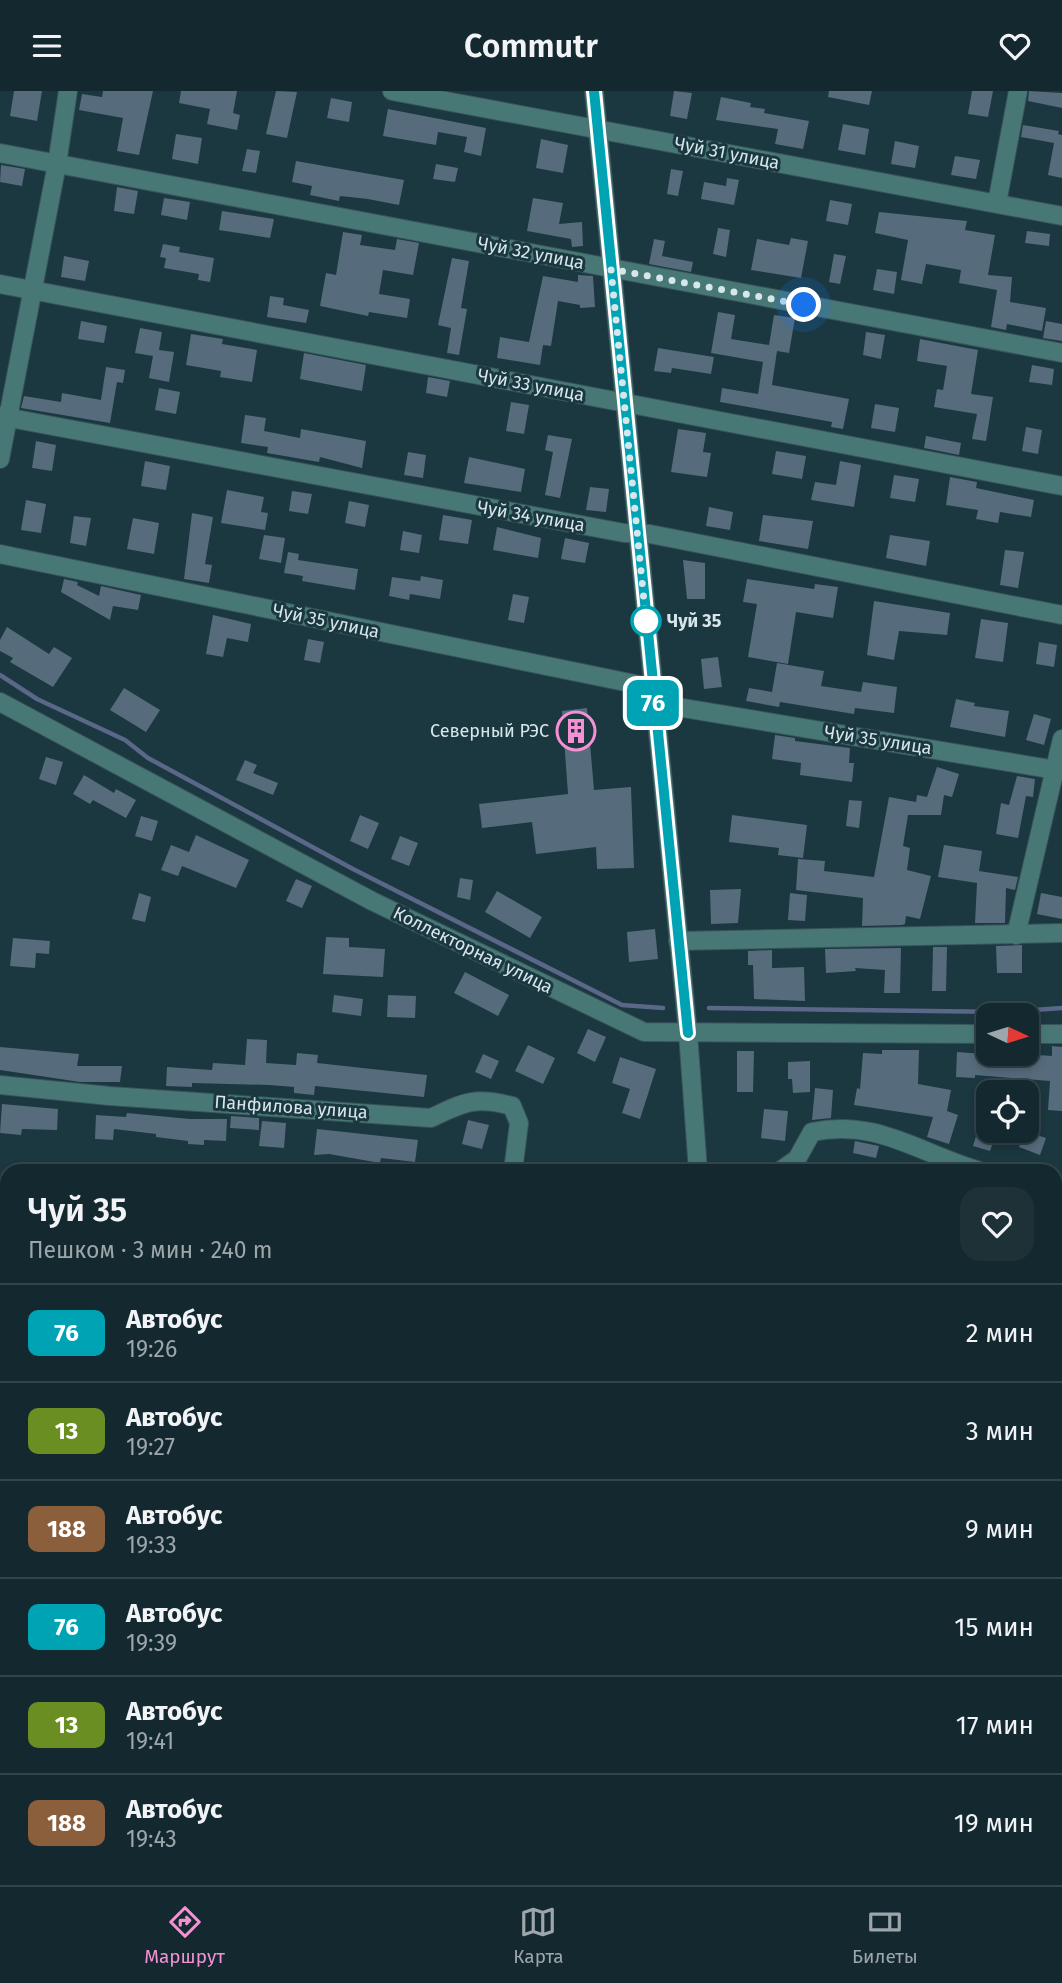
<!DOCTYPE html>
<html lang="ru">
<head>
<meta charset="utf-8">
<style>
  :root { --surface:#14292f; --page:#1d3137; --text:#f1f3f6; --muted:#9da6aa; --line:#33454b; --accent:#f491d4 }
  body { margin:0; font-family:"Fira Sans",sans-serif; background:var(--page); color:var(--text); height:100vh; display:flex; flex-direction:column; font-size:26px; white-space:nowrap }
  * { box-sizing:border-box; margin:0 }
  p { font-size:23px; color:var(--muted) }
  .icon { flex:none; width:38px; height:38px; fill:none; stroke:currentColor; stroke-width:2; stroke-linecap:round; stroke-linejoin:round }
  .map { position:relative; flex:1; overflow:hidden }
  .sheet { position:absolute; left:0px; top:1073px; width:1062px; height:723px; display:flex; flex-direction:column; background:var(--surface); border-radius:21px 21px 0 0; box-shadow:0 4px 10px #0003,0 0 0 2px var(--line) }
  .sheet>* { flex:none }
  .badge { padding:0 14px; border-radius:10px; font-size:24px; line-height:46px }
  .needle { width:46px; rotate:94deg }
  .tools { position:absolute; left:976px; top:912px; display:grid; gap:14px }
  .tools a { display:grid; place-items:center; width:63px; height:63px; border-radius:14px; background:var(--surface); box-shadow:0 4px 10px #0003,0 0 0 2px var(--line); font-size:35px }
  .you { position:absolute; width:35px; height:35px; margin:-18px; border:5px solid #fff; border-radius:50%; background:#1a73e8; box-shadow:0 0 0 10px #1a73e833 }
  .map>.badge { position:absolute; translate:-50% -50%; box-shadow:0 0 0 4px #fff }
  .round { display:grid; place-items:center; flex:none; width:74px; height:74px; border-radius:21px; background:var(--page) }
  .head { display:flex; align-items:center; justify-content:space-between; height:119px; padding:0 28px }
  h1 { font-size:33px; font-weight:600; line-height:52px }
  ul { padding:0; list-style:none }
  li { display:flex; align-items:center; gap:21px; height:98px; padding:0 28px; border-top:2px solid var(--line) }
  li div { flex:1 }
  li b { display:block; font-size:26px }
  li em { font-style:normal }
  li .badge { min-width:77px; font-weight:700; text-align:center }
  header { display:flex; justify-content:space-between; align-items:center; height:91px; padding:0 28px; background:var(--surface); font-size:32px; font-weight:600 }
  .menu { display:flex; justify-content:space-around; align-items:center; height:98px; border-top:2px solid var(--line); background:var(--surface); font-size:19px; color:var(--muted) }
  .menu a { display:grid; justify-items:center; gap:4px }
  .menu .active { color:var(--accent) }
  .map>svg:first-child { display:block }
  .lines { fill:none; stroke-linecap:round; stroke-linejoin:round }
  .stream { stroke:#5a6788; stroke-width:4.5 }
  .building { fill:#566b7c }
  .minor-casing { stroke:#39535b; stroke-width:20 }
  .major-casing { stroke:#39535b; stroke-width:20 }
  .path { stroke:#627a81; stroke-width:2.5; stroke-dasharray:5 3.5; stroke-linecap:butt }
  .minor { stroke:#487876; stroke-width:18 }
  .major { stroke:#50bbba; stroke-width:18 }
  .line-casing { stroke:#fff; stroke-width:16 }
  .line { stroke:#00a3b4; stroke-width:10 }
  .walk { stroke:#d6e6eb; stroke-width:7; stroke-dasharray:0 12.6 }
  .stop-dot { fill:#fff; stroke:#00a3b4; stroke-width:3.5 }
  .labels { text-anchor:middle; stroke-width:6; stroke-linejoin:round; paint-order:stroke }
  .street-label { font-size:18px; fill:#d6e6eb; stroke:#1b373f }
  .stop-label { font-size:18px; font-weight:bold; fill:#d6e6eb; stroke:#1b373f; text-anchor:start }
  .poi-label { font-size:18px; fill:#d6e6eb; stroke:#1b373f; text-anchor:end }
</style>
</head>
<body>
<header><svg class="icon" aria-label="menu" viewBox="0 0 24 24"><path d="M4 6h16M4 12h16M4 18h16"/></svg>Commutr<svg class="icon" aria-label="heart" viewBox="0 0 24 24"><path d="M12 20l-8-8c-3-5 5-10 8-4 3-6 11-1 8 4z"/></svg></header>
<div class="map">
<svg width="1062" height="1794" viewBox="0 0 1062 1794">
  <rect width="100%" height="100%" fill="#1b373f"/>
  <g class="lines">
    <!-- stream -->
    <g class="stream">
      <polyline points="0,584 37,608 125,649 148,667 353,778 622,914 663,917"/>
      <polyline points="709,917 1004,921 1062,917"/>
    </g>
  </g>
  <!-- building -->
  <g class="building">
    <polygon points="14,0 42,0 37,30 10,25"/>
    <polygon points="103,0 153,0 139,64 117,60 123,27 79,19 82,3 102,6"/>
    <polygon points="181,0 237,0 233,22 240,24 237,39 207,33 210,18 179,12"/>
    <polygon points="276,0 297,1 287,47 266,43"/>
    <polygon points="674,0 692,2 687,28 670,25"/>
    <polygon points="829,0 872,0 869,14 828,6"/>
    <polygon points="972,0 993,0 988,26 968,23"/>
    <polygon points="1029,0 1062,2 1062,17 1028,10"/>
    <polygon points="721,6 751,12 750,16 765,18 764,22 809,30 803,58 775,53 778,38 716,29"/>
    <polygon points="331,7 352,11 349,31 327,27"/>
    <polygon points="388,18 486,37 481,65 464,61 467,46 438,41 436,54 383,45"/>
    <polygon points="843,33 869,38 865,64 838,59"/>
    <polygon points="1023,34 1059,40 1058,43 1062,44 1062,87 1048,84 1054,52 1021,46"/>
    <polygon points="176,43 202,47 198,73 172,68"/>
    <polygon points="541,48 568,54 563,82 536,77"/>
    <polygon points="895,50 919,55 915,77 891,73"/>
    <polygon points="247,58 260,60 256,82 242,80"/>
    <polygon points="955,65 980,69 976,88 951,84"/>
    <polygon points="296,70 404,89 399,114 368,108 340,105 339,110 310,104 312,95 292,91"/>
    <polygon points="436,73 458,77 455,91 433,88"/>
    <polygon points="1,74 25,78 22,95 0,91"/>
    <polygon points="671,78 683,80 678,105 667,103"/>
    <polygon points="727,87 739,89 734,114 701,108 704,91 726,95"/>
    <polygon points="117,96 138,100 134,123 114,120"/>
    <polygon points="164,107 190,111 187,129 161,124"/>
    <polygon points="533,107 563,112 559,133 582,131 583,155 572,156 571,148 527,140"/>
    <polygon points="830,109 852,113 848,134 826,130"/>
    <polygon points="222,120 274,128 270,147 219,139"/>
    <polygon points="879,121 967,130 965,139 995,144 988,184 1012,186 1010,211 1046,217 1042,240 1007,233 1006,239 991,236 997,199 959,192 961,179 926,173 922,193 901,189 908,149 875,142"/>
    <polygon points="718,137 730,139 726,166 713,163"/>
    <polygon points="1027,140 1050,143 1049,155 1025,152"/>
    <polygon points="343,141 362,144 360,154 395,159 397,148 419,152 413,184 383,179 379,203 410,208 407,227 369,221 368,225 320,215 326,182 336,184"/>
    <polygon points="791,147 808,150 801,187 751,179 757,148 789,154"/>
    <polygon points="654,148 665,150 662,165 693,171 691,181 649,173"/>
    <polygon points="163,153 180,156 179,161 214,167 210,191 198,189 199,183 164,177 166,167 160,166"/>
    <polygon points="834,163 846,165 840,193 829,191"/>
    <polygon points="64,165 89,170 85,190 61,186"/>
    <polygon points="452,167 469,170 461,217 467,218 459,264 447,262 451,237 438,234"/>
    <polygon points="877,178 897,181 894,203 873,199"/>
    <polygon points="578,184 593,185 595,216 580,217 580,214 558,210 551,255 543,254 540,274 497,267 500,246 529,251 543,185 578,191"/>
    <polygon points="270,205 284,207 283,214 309,219 306,232 267,226"/>
    <polygon points="718,221 735,224 731,248 769,254 774,224 795,227 789,262 777,260 772,294 849,308 843,338 831,336 832,331 720,311 722,297 758,303 763,271 711,262"/>
    <polygon points="81,230 107,235 104,252 78,248"/>
    <polygon points="1046,230 1062,233 1062,250 1043,247"/>
    <polygon points="140,237 162,241 159,259 174,261 169,291 149,287 153,265 135,262"/>
    <polygon points="866,241 885,244 881,268 863,264"/>
    <polygon points="191,243 223,248 222,253 257,259 252,291 220,286 221,280 186,274"/>
    <polygon points="920,248 978,259 971,303 993,306 986,350 972,348 977,323 934,316 937,298 943,299 947,275 917,270"/>
    <polygon points="658,257 714,266 711,283 672,277 671,282 654,280"/>
    <polygon points="304,262 366,274 362,300 300,288"/>
    <polygon points="1032,274 1054,278 1052,294 1029,291"/>
    <polygon points="106,276 125,279 123,292 117,291 110,332 21,317 24,305 61,311 62,302 101,309"/>
    <polygon points="428,286 450,290 447,306 426,302"/>
    <polygon points="159,297 180,301 176,323 155,319"/>
    <polygon points="511,311 529,314 524,343 506,340"/>
    <polygon points="875,313 899,317 895,341 871,337"/>
    <polygon points="245,324 266,327 264,340 300,347 301,338 366,350 362,377 320,366 319,371 267,362 268,356 241,352"/>
    <polygon points="1026,336 1042,339 1038,363 1022,360"/>
    <polygon points="678,338 706,342 703,361 711,362 707,386 671,381"/>
    <polygon points="548,344 572,348 560,407 545,404 553,361 545,359"/>
    <polygon points="926,345 961,352 959,364 924,357"/>
    <polygon points="36,350 56,354 52,380 32,377"/>
    <polygon points="776,360 806,365 802,388 772,383"/>
    <polygon points="408,361 426,364 423,387 404,384"/>
    <polygon points="469,366 525,378 521,401 464,392"/>
    <polygon points="145,370 170,375 166,399 141,395"/>
    <polygon points="840,370 861,374 854,416 811,409 815,391 836,394"/>
    <polygon points="894,384 919,388 915,411 890,407"/>
    <polygon points="950,386 977,391 976,397 1034,409 1031,426 1000,421 998,432 976,428 978,419 946,414"/>
    <polygon points="590,396 609,398 606,421 586,419"/>
    <polygon points="227,399 264,406 261,421 268,422 265,439 221,432"/>
    <polygon points="292,400 312,403 308,423 289,420"/>
    <polygon points="26,409 46,413 41,442 21,439"/>
    <polygon points="349,410 369,414 365,436 345,432"/>
    <polygon points="709,416 733,421 730,439 706,435"/>
    <polygon points="192,422 213,426 205,473 212,474 209,492 184,488"/>
    <polygon points="443,424 472,429 468,453 439,449"/>
    <polygon points="763,424 813,430 808,458 759,450"/>
    <polygon points="74,425 91,427 86,455 70,452"/>
    <polygon points="133,427 159,432 154,463 127,458"/>
    <polygon points="497,436 541,447 538,467 493,459"/>
    <polygon points="403,440 422,444 419,462 400,459"/>
    <polygon points="264,444 285,447 281,472 259,468"/>
    <polygon points="890,444 930,450 926,475 886,467"/>
    <polygon points="565,447 589,452 585,472 561,468"/>
    <polygon points="1005,459 1024,461 1018,497 1000,494"/>
    <polygon points="288,461 299,463 298,469 358,478 355,499 302,490 303,485 284,482"/>
    <polygon points="683,469 705,472 705,508 687,508"/>
    <polygon points="421,485 443,489 440,508 410,503 409,509 389,505 392,486 420,490"/>
    <polygon points="64,488 78,491 77,494 99,505 101,495 141,504 138,519 113,515 110,529 61,501"/>
    <polygon points="747,488 814,498 815,493 838,496 833,527 796,521 788,573 748,566 757,513 743,511"/>
    <polygon points="513,503 529,506 524,532 508,529"/>
    <polygon points="874,510 950,522 947,544 899,540 894,569 867,564"/>
    <polygon points="213,524 251,533 248,551 227,547 223,566 206,563"/>
    <polygon points="981,528 1008,532 1003,571 975,567"/>
    <polygon points="7,536 49,563 54,556 72,567 53,596 10,571 13,567 0,560 0,549"/>
    <polygon points="308,548 324,551 320,572 304,569"/>
    <polygon points="1039,551 1057,554 1054,576 1036,573"/>
    <polygon points="718,566 722,596 704,598 701,568"/>
    <polygon points="777,572 824,580 821,595 861,601 863,591 897,596 894,622 855,617 854,623 780,611 779,616 746,610 749,597 772,601"/>
    <polygon points="124,597 160,619 146,641 110,619"/>
    <polygon points="956,608 975,612 974,615 1009,620 1005,646 950,636"/>
    <polygon points="587,617 594,699 631,696 634,777 597,778 596,756 536,763 532,731 482,737 479,713 568,703 562,620"/>
    <polygon points="1034,623 1051,628 1044,654 1026,649"/>
    <polygon points="775,644 795,647 795,650 850,657 849,672 854,672 852,691 800,684 801,672 772,668"/>
    <polygon points="46,666 63,671 56,694 39,688"/>
    <polygon points="245,669 257,674 253,682 278,692 273,704 236,689"/>
    <polygon points="937,676 959,683 952,706 944,704 941,724 908,724 903,755 910,757 907,779 931,785 920,828 906,825 905,833 902,834 862,835 863,807 796,799 798,768 825,770 824,780 874,786 889,706 916,711 917,704 927,706"/>
    <polygon points="84,684 114,702 116,698 136,709 126,727 93,709 90,713 73,703"/>
    <polygon points="1017,685 1035,688 1033,706 1026,705 1018,747 996,743 1001,712 1009,714"/>
    <polygon points="849,709 862,710 859,737 846,735"/>
    <polygon points="360,724 379,732 368,758 350,750"/>
    <polygon points="732,724 807,734 803,767 778,764 779,757 729,751"/>
    <polygon points="141,725 158,730 152,750 135,745"/>
    <polygon points="196,744 249,769 236,797 182,775 178,785 161,779 171,754 189,761"/>
    <polygon points="400,745 418,752 409,775 391,768"/>
    <polygon points="944,754 982,760 979,780 1018,786 1015,799 1006,797 1005,832 975,832 977,792 938,786"/>
    <polygon points="460,787 473,789 470,809 457,806"/>
    <polygon points="296,788 312,795 302,817 286,810"/>
    <polygon points="741,798 738,832 711,833 710,799"/>
    <polygon points="497,800 542,826 530,847 485,821"/>
    <polygon points="139,802 151,806 145,831 132,828"/>
    <polygon points="790,802 807,804 805,830 788,829"/>
    <polygon points="1041,802 1062,806 1062,828 1037,823"/>
    <polygon points="655,838 658,868 629,871 627,841"/>
    <polygon points="326,846 349,847 349,856 385,858 383,886 323,883"/>
    <polygon points="13,847 50,850 49,863 36,862 35,877 10,875"/>
    <polygon points="1022,854 1022,882 997,882 996,855"/>
    <polygon points="933,856 947,856 946,900 932,900"/>
    <polygon points="901,857 900,902 884,902 885,879 855,877 856,880 826,882 825,858"/>
    <polygon points="772,859 772,877 804,876 805,910 754,908 753,874 748,874 748,860"/>
    <polygon points="465,881 509,904 498,925 454,902"/>
    <polygon points="334,904 363,908 361,925 332,921"/>
    <polygon points="388,904 416,905 415,927 387,926"/>
    <polygon points="588,938 606,946 595,971 577,962"/>
    <polygon points="247,948 267,949 266,972 296,974 297,962 318,964 317,972 427,984 424,1006 315,995 314,1004 294,1002 294,996 269,994 192,992 192,996 166,995 167,976 212,979 213,972 245,974"/>
    <polygon points="528,954 555,967 543,993 515,980"/>
    <polygon points="1052,955 1062,956 1062,1020 1048,1019 1050,990 975,984 975,987 956,986 957,961 1038,967 1038,964 1052,965"/>
    <polygon points="0,956 79,963 77,975 122,975 120,991 80,991 0,979"/>
    <polygon points="882,959 919,959 918,993 951,999 947,1020 958,1024 949,1053 927,1046 933,1026 854,1014 857,997 860,998 863,962 882,963"/>
    <polygon points="737,960 754,960 753,1001 737,1001"/>
    <polygon points="483,963 499,970 491,988 475,981"/>
    <polygon points="620,966 656,978 640,1028 622,1022 630,998 612,992"/>
    <polygon points="810,970 810,1001 793,1002 792,988 788,988 788,971"/>
    <polygon points="815,997 833,999 831,1027 812,1029"/>
    <polygon points="986,1012 989,1012 989,1040 997,1040 990,1060 973,1055"/>
    <polygon points="2,1013 58,1018 57,1039 22,1038 21,1044 0,1042"/>
    <polygon points="764,1018 788,1020 785,1050 761,1047"/>
    <polygon points="127,1022 190,1028 227,1028 226,1050 204,1049 204,1054 188,1053 188,1050 156,1046 156,1043 114,1038 113,1049 95,1048 96,1024 126,1026"/>
    <polygon points="231,1025 259,1027 259,1039 230,1037"/>
    <polygon points="468,1029 489,1034 482,1058 462,1053"/>
    <polygon points="262,1030 286,1032 284,1057 259,1055"/>
    <polygon points="317,1038 418,1049 415,1071 381,1067 380,1072 329,1063 314,1064"/>
    <polygon points="1025,1040 1046,1047 1040,1064 1019,1056"/>
    <polygon points="855,1050 879,1055 876,1067 853,1062"/>
  </g>
  <g class="lines">
    <defs>
      <g id="minor">
        <polyline points="392,0 1062,125"/>
        <polyline points="594,0 688,942 698,1080"/>
        <polyline points="0,62 1062,262"/>
        <polyline points="997,112 1018,0"/>
        <polyline points="0,193 1062,395"/>
        <polyline points="0,325 624,442 650,443 1062,524"/>
        <polyline points="0,368 57,73 68,0"/>
        <polyline points="0,463 640,594 652,594"/>
        <polyline points="0,611 372,810 644,941 989,943"/>
        <polyline points="653,612 1062,680"/>
        <polyline points="1016,844 1062,648"/>
        <polyline points="678,850 1062,842"/>
        <polyline points="1027,943 1062,943"/>
        <path d="M0,994L110,1005L431,1027C464,1011 476,1005 512,1015L519,1032L513,1080"/>
        <path d="M780,1080L797,1068L812,1041C877,1027 920,1063 980,1080"/>
        <polyline points="1055,1140 1062,1144"/>
        <polyline points="1055,1662 1062,1663"/>
        <polyline points="38,1794 40,1789 80,1794"/>
        <polyline points="619,1794 620,1788"/>
      </g>
      <g id="major">
        <polyline points="0,1250 7,1251"/>
        <polyline points="1055,1372 1062,1373"/>
      </g>
    </defs>
    <!-- minor casing -->
    <use href="#minor" class="minor-casing"/>
    <!-- major casing -->
    <use href="#major" class="major-casing"/>
    <!-- path -->
    <g class="path">
      <polyline points="0,1269 7,1270"/>
      <polyline points="1055,1397 1062,1398"/>
    </g>
    <!-- minor -->
    <use href="#minor" class="minor"/>
    <!-- major -->
    <use href="#major" class="major"/>
  </g>
  <g class="lines">
    <defs>
      <polyline id="line" points="594,0 688,942"/>
    </defs>
    <!-- line casing -->
    <use href="#line" class="line-casing"/>
    <!-- line -->
    <use href="#line" class="line"/>
    <!-- walk -->
    <polyline class="walk" points="646,530 611,178 804,214"/>
  </g>
  <!-- icons -->
  <defs>
    <symbol id="building-ring" viewBox="-11 -11 22 22"><circle r="9.5" fill="#1b373f" stroke="#f491d4" stroke-width="1.5"/><path d="M-4-6H4V6H1V3H-1V6H-4ZM-2.5-4.3h1.7v1.8h-1.7ZM.8-4.3h1.7v1.8H.8ZM-2.5-1h1.7V.8h-1.7ZM.8-1h1.7V.8H.8Z" fill="#f491d4"/></symbol>
  </defs>
  <g fill-rule="evenodd">
    <use href="#building-ring" x="554" y="618" width="44" height="44"/>
  </g>
  <!-- markers -->
  <circle class="stop-dot" cx="646" cy="530" r="14"/>
  <g class="labels">
    <!-- street labels -->
    <g class="street-label">
      <text transform="translate(727 62) rotate(11)" y="6">Чуй 31 улица</text>
      <text transform="translate(531 162) rotate(11)" y="6">Чуй 32 улица</text>
      <text transform="translate(531 294) rotate(11)" y="6">Чуй 33 улица</text>
      <text transform="translate(531 425) rotate(10)" y="6">Чуй 34 улица</text>
      <text transform="translate(326 530) rotate(12)" y="6">Чуй 35 улица</text>
      <text transform="translate(878 649) rotate(9)" y="6">Чуй 35 улица</text>
      <text transform="translate(473 859) rotate(26)" y="6">Коллекторная улица</text>
      <text transform="translate(291 1016) rotate(4)" y="6">Панфилова улица</text>
    </g>
    <!-- stop labels -->
    <g class="stop-label">
      <text x="667" y="536">Чуй 35</text>
    </g>
    <!-- poi labels -->
    <g class="poi-label">
      <text x="549" y="646">Северный РЭС</text>
    </g>
  </g>
</svg>
<div class="tools">
<a><svg class="needle" viewBox="-14 -14 28 28"><path d="M0-13l5 13h-10z" fill="#e53935"/><path d="M0 13l5-13h-10z" fill="#9da6aa"/></svg></a>
<a><svg class="icon" aria-label="locate" viewBox="0 0 24 24"><circle cx="12" cy="12" r="6"/><path d="M12 2v4M12 18v4M2 12h4M18 12h4"/></svg></a>
</div>
<div class="you" style="left:804px;top:214px"></div>
<b class="badge" style="left:653px;top:612px;background:#00a3b4;color:#fff">76</b>
<section class="sheet">
<div class="head"><div><h1>Чуй 35</h1><p>Пешком · 3 мин · 240 m</p></div><a class="round"><svg class="icon" aria-label="heart" viewBox="0 0 24 24"><path d="M12 20l-8-8c-3-5 5-10 8-4 3-6 11-1 8 4z"/></svg></a></div>
<ul>
<li><span class="badge" style="background:#00a3b4;color:#fff">76</span><div><b>Автобус</b><p>19:26</p></div><em>2 мин</em></li>
<li><span class="badge" style="background:#6b8e23;color:#fff">13</span><div><b>Автобус</b><p>19:27</p></div><em>3 мин</em></li>
<li><span class="badge" style="background:#8b5e3c;color:#fff">188</span><div><b>Автобус</b><p>19:33</p></div><em>9 мин</em></li>
<li><span class="badge" style="background:#00a3b4;color:#fff">76</span><div><b>Автобус</b><p>19:39</p></div><em>15 мин</em></li>
<li><span class="badge" style="background:#6b8e23;color:#fff">13</span><div><b>Автобус</b><p>19:41</p></div><em>17 мин</em></li>
<li><span class="badge" style="background:#8b5e3c;color:#fff">188</span><div><b>Автобус</b><p>19:43</p></div><em>19 мин</em></li>
</ul>
</section>
</div>
<nav class="menu">
<a class="active"><svg class="icon" aria-label="directions" viewBox="0 0 24 24"><path d="M12 3l9 9-9 9-9-9zM9 14v-3h6M13 9l2 2-2 2"/></svg>Маршрут</a>
<a><svg class="icon" aria-label="map" viewBox="0 0 24 24"><path d="M3 6l6-2 6 2 6-2v14l-6 2-6-2-6 2zM9 4v14M15 6v14"/></svg>Карта</a>
<a><svg class="icon" aria-label="tickets" viewBox="0 0 24 24"><path d="M3 7h18v10H3zM15 7v10"/></svg>Билеты</a>
</nav>
</body>
</html>
